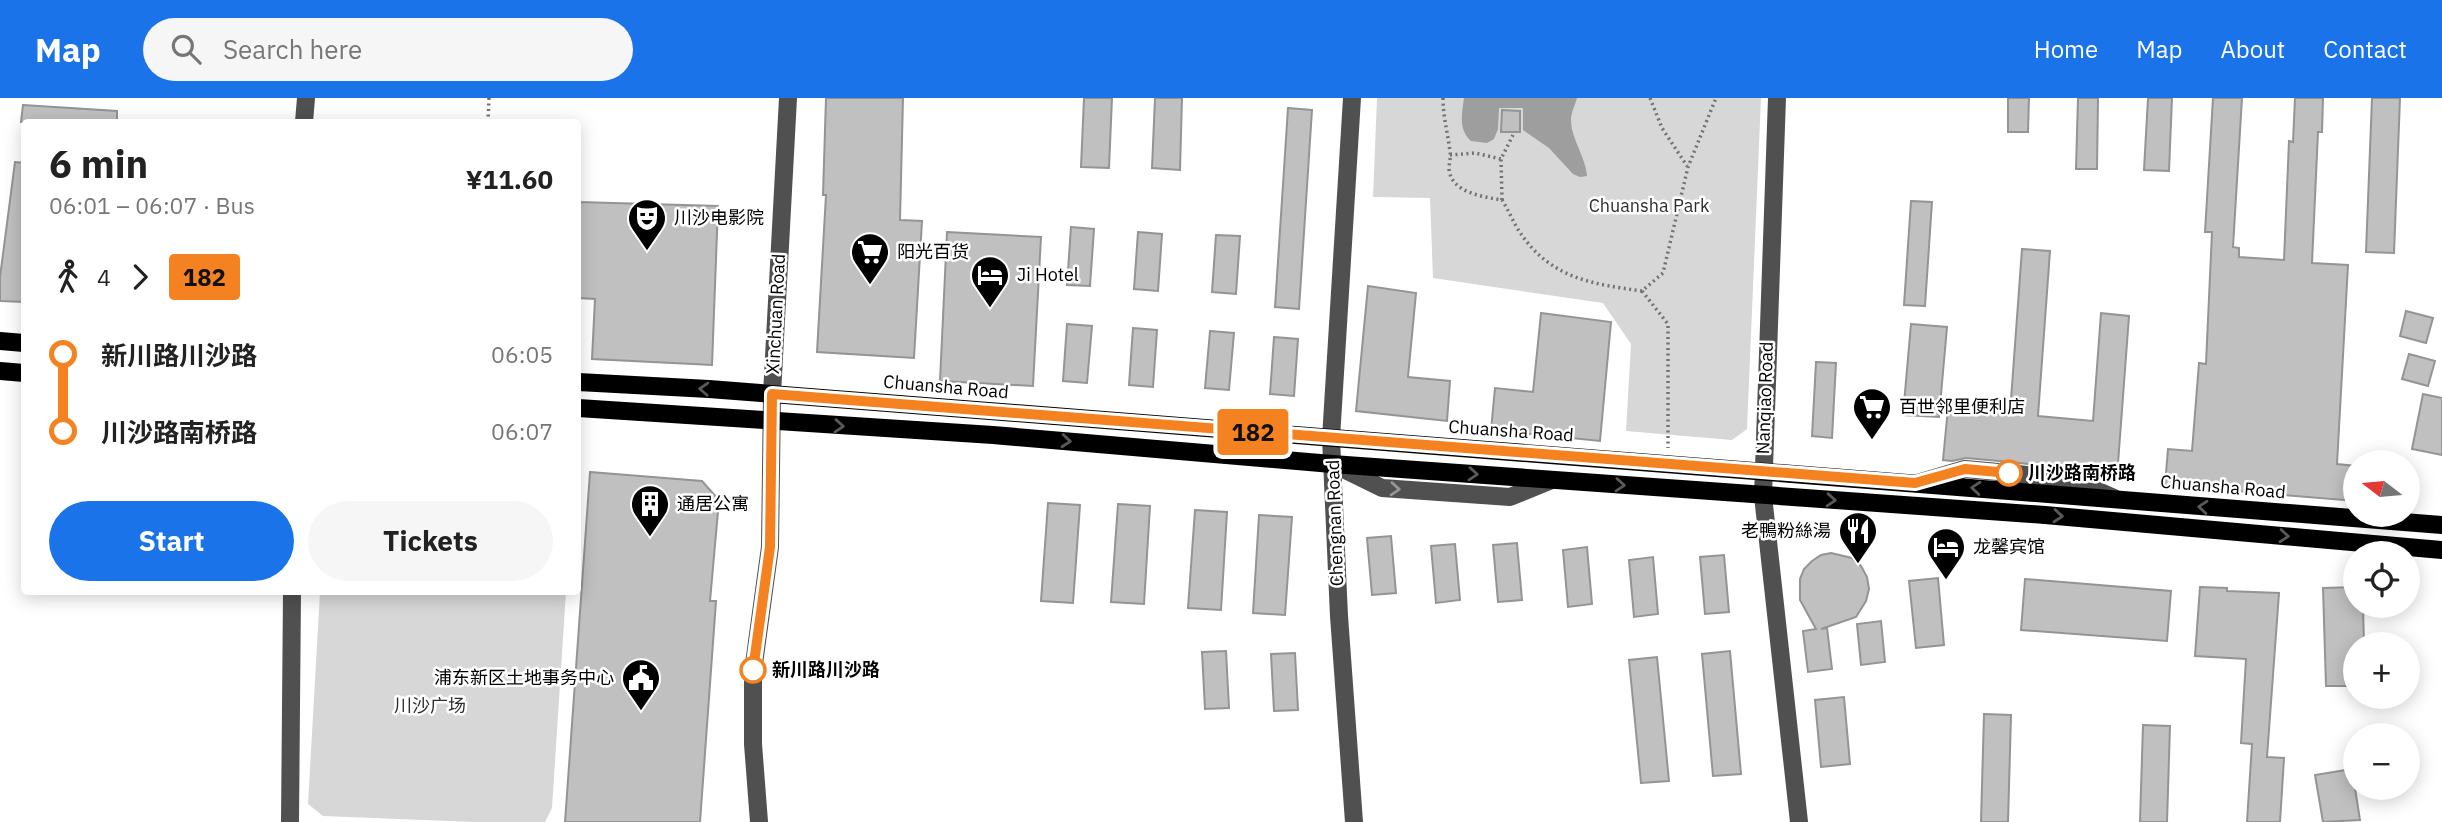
<!DOCTYPE html>
<html lang="en">
<head>
<meta charset="utf-8">
<style>
  :root { --surface:#fff; --page:#f6f6f6; --text:#222; --muted:#767676; --accent:#1a73e8 }
  body { margin:0; font-family:"IBM Plex Sans","Noto Sans SC",sans-serif; background:var(--page); color:var(--text); height:100vh; display:flex; flex-direction:column; font-size:26px; white-space:nowrap }
  * { box-sizing:border-box; margin:0 }
  p { font-size:23px; color:var(--muted) }
  .icon { flex:none; width:38px; height:38px; fill:none; stroke:currentColor; stroke-width:2; stroke-linecap:round; stroke-linejoin:round }
  .map { position:relative; flex:1; overflow:hidden }
  .side { position:absolute; left:21px; top:21px; width:560px; height:476px; display:flex; flex-direction:column; background:var(--surface); border-radius:7px; box-shadow:0 4px 18px #0003 }
  .side>* { flex:none }
  .badge { padding:0 14px; border-radius:5px; font-size:24px; line-height:46px }
  .needle { width:46px; rotate:286deg }
  .buttons { position:absolute; left:2343px; top:352px; display:grid; gap:14px }
  .buttons a { display:grid; place-items:center; width:77px; height:77px; border-radius:50%; background:var(--surface); box-shadow:0 4px 18px #0003; font-size:35px }
  .map>.badge { position:absolute; translate:-50% -50%; box-shadow:0 0 0 4px #fff }
  .legs { display:flex; align-items:center; gap:10px; height:77px; padding:0 28px; font-size:23px }
  .legs p { margin-inline-start:auto }
  .head { display:flex; align-items:center; justify-content:space-between; height:119px; padding:0 28px }
  h1 { font-size:38px; font-weight:700; line-height:52px }
  .primary-button { display:flex; gap:14px; margin-top:auto; padding:14px 28px }
  .primary-button a { flex:1; height:80px; border-radius:42px; background:var(--accent); color:#fff; font-size:28px; font-weight:700; line-height:80px; text-align:center }
  .primary-button a+a { background:var(--page); color:var(--text) }
  ul { padding:0 28px; list-style:none }
  li { display:flex; align-items:center; gap:24px; height:77px; font-size:26px }
  li i { display:grid; place-items:center; width:10px; height:100%; margin:0 9px; background:currentColor }
  li i::after { content:''; width:18px; height:18px; margin:-9px; border:5px solid; border-radius:50%; background:var(--surface) }
  li p { margin-inline-start:auto }
  li:first-child i { background:linear-gradient(#0000 50%,currentColor 0) }
  li:last-child i { background:linear-gradient(currentColor 50%,#0000 0) }
  header { display:flex; align-items:center; gap:42px; box-sizing:border-box; height:98px; padding:0 35px; background:var(--accent); color:#fff }
  header strong { font-size:33px }
  nav { display:flex; gap:38px; margin-inline-start:auto; font-size:24px }
  .search { width:490px; height:63px; background:var(--page); display:flex; align-items:center; gap:18px; box-sizing:border-box; padding:0 24px; border-radius:38px; color:var(--muted); font-size:26px }
  .map>svg:first-child { display:block }
  .green { fill:#d7d7d7 }
  .water { fill:#9e9e9e }
  .building { fill:#c0c0c0; stroke:#949494; stroke-width:2 }
  .lines { fill:none; stroke-linecap:round; stroke-linejoin:round }
  .path { stroke:#727272; stroke-width:3.5; stroke-dasharray:2 3.5; stroke-linecap:butt }
  .minor { stroke:#505050; stroke-width:18 }
  .major { stroke:#000; stroke-width:18 }
  .oneway { stroke:#595959 }
  .oneway2 { stroke:#969696 }
  .line-1-casing { stroke:#fff; stroke-width:16 }
  .line-1 { stroke:#f58220; stroke-width:10 }
  .stop-1-dot { fill:#fff; stroke:#f58220; stroke-width:3.5 }
  .labels { text-anchor:middle; stroke-width:5; stroke-linejoin:round; paint-order:stroke }
  .park-label { font-size:18px; fill:#2e2e2e; stroke:#fff }
  .poi-label { font-size:18px; fill:#000; stroke:#fff; text-anchor:start }
  .street-label { font-size:18px; fill:#000; stroke:#fff }
  .stop-label { font-size:18px; font-weight:bold; fill:#000; stroke:#fff; text-anchor:start }
</style>
</head>
<body>
<header>
<strong>Map</strong>
<div class="search"><svg class="icon" aria-label="search" viewBox="0 0 24 24"><circle cx="10" cy="10" r="6"/><path d="M15 15l6 6"/></svg>Search here</div>
<nav><a>Home</a><a>Map</a><a>About</a><a>Contact</a></nav>
</header>
<div class="map">
<svg width="2442" height="724" viewBox="0 0 2442 724">
  <rect width="100%" height="100%" fill="#fff"/>
  <!-- green -->
  <g class="green">
    <polygon points="1377,0 1761,0 1747,331 1732,342 1626,333 1631,246 1603,205 1433,180 1430,100 1373,99"/>
    <polygon points="320,494 566,494 552,710 545,724 474,724 323,718 308,706"/>
  </g>
  <!-- water -->
  <path class="water" d="M1464,0H1577C1575,7 1571,15 1571,22C1571,41 1586,59 1587,78L1580,79L1573,76L1549,50L1523,32V10H1499L1498,31L1494,41L1487,45L1471,43C1458,31 1462,16 1464,0Z"/>
  <!-- building -->
  <g class="building">
    <polygon points="826,0 903,0 900,122 922,123 914,260 817,254 826,97 823,97"/>
    <polygon points="1084,0 1112,0 1109,70 1081,69"/>
    <polygon points="1155,0 1182,0 1180,72 1152,70"/>
    <polygon points="2008,0 2029,0 2028,34 2008,34"/>
    <polygon points="2078,0 2098,0 2097,71 2076,71"/>
    <polygon points="2148,0 2172,0 2169,73 2144,72"/>
    <polygon points="2213,0 2242,0 2233,149 2239,150 2239,159 2284,162 2289,43 2293,44 2295,0 2323,0 2322,34 2318,34 2312,165 2348,167 2337,366 2356,368 2356,403 2165,387 2168,351 2192,353 2199,265 2206,266 2212,134 2205,134"/>
    <polygon points="2372,0 2400,0 2394,155 2366,154"/>
    <polygon points="23,7 117,13 117,24 21,24"/>
    <polygon points="1288,10 1312,12 1299,211 1275,209"/>
    <polygon points="1502,12 1520,13 1520,34 1501,34"/>
    <polygon points="15,64 24,65 24,204 0,203 0,179"/>
    <polygon points="1911,103 1932,104 1925,208 1904,207"/>
    <polygon points="578,104 718,108 712,267 592,261 595,201 578,200"/>
    <polygon points="1071,129 1094,131 1090,188 1067,187"/>
    <polygon points="947,134 1041,139 1033,288 940,283"/>
    <polygon points="1138,134 1162,136 1158,193 1134,191"/>
    <polygon points="1216,137 1240,138 1236,196 1212,194"/>
    <polygon points="2022,151 2050,153 2038,318 2093,323 2101,215 2129,218 2117,379 2089,376 2074,371 2010,364 1966,360 1952,363 1943,362 1948,310 2010,315"/>
    <polygon points="1368,188 1416,195 1408,279 1450,283 1447,323 1356,313"/>
    <polygon points="2406,213 2433,220 2426,245 2400,238"/>
    <polygon points="1541,215 1611,224 1600,343 1491,332 1495,290 1533,294"/>
    <polygon points="1067,226 1092,228 1087,285 1063,283"/>
    <polygon points="1911,226 1947,229 1939,319 1903,317"/>
    <polygon points="1133,230 1157,232 1153,289 1129,287"/>
    <polygon points="1210,233 1234,235 1229,292 1205,290"/>
    <polygon points="1274,239 1298,241 1294,298 1270,296"/>
    <polygon points="2409,256 2435,263 2428,288 2402,281"/>
    <polygon points="1816,264 1836,265 1832,340 1812,338"/>
    <polygon points="2423,296 2442,300 2442,357 2412,351"/>
    <polygon points="590,374 702,383 719,402 710,503 716,503 700,724 565,724"/>
    <polygon points="1048,405 1080,407 1073,505 1041,503"/>
    <polygon points="1118,406 1150,408 1144,506 1111,504"/>
    <polygon points="1195,412 1227,414 1221,512 1188,510"/>
    <polygon points="1259,417 1292,419 1285,517 1253,515"/>
    <polygon points="1391,438 1396,495 1372,497 1367,440"/>
    <polygon points="1517,445 1522,502 1498,504 1493,447"/>
    <polygon points="1455,446 1460,502 1436,505 1431,448"/>
    <polygon points="1587,449 1592,506 1568,509 1563,452"/>
    <polygon points="1831,455 1852,460 1861,468 1867,479 1869,491 1866,503 1856,519 1821,531 1827,530 1832,571 1808,574 1803,533 1816,531 1800,502 1800,481 1804,471 1812,463 1821,457"/>
    <polygon points="1724,457 1729,514 1705,516 1700,459"/>
    <polygon points="1653,459 1658,516 1634,519 1629,462"/>
    <polygon points="1938,480 1944,547 1916,550 1909,483"/>
    <polygon points="2025,481 2171,493 2167,543 2021,532"/>
    <polygon points="2200,489 2227,490 2227,493 2279,495 2267,659 2284,660 2280,724 2247,724 2252,646 2241,645 2246,561 2195,558"/>
    <polygon points="2356,489 2356,508 2363,508 2364,546 2356,546 2356,588 2326,588 2323,490"/>
    <polygon points="1881,523 1885,564 1861,567 1857,526"/>
    <polygon points="1226,553 1229,610 1205,611 1202,554"/>
    <polygon points="1730,553 1741,676 1713,678 1702,556"/>
    <polygon points="1295,555 1298,612 1274,613 1271,556"/>
    <polygon points="1657,559 1669,683 1641,685 1629,562"/>
    <polygon points="1844,599 1850,666 1821,669 1815,602"/>
    <polygon points="1984,616 2011,617 2008,724 1981,724"/>
    <polygon points="2143,627 2170,628 2167,724 2140,724"/>
    <polygon points="2352,671 2360,722 2323,724 2315,677"/>
  </g>
  <g class="lines">
    <!-- path -->
    <g class="path">
      <path d="M1443,0C1443,19 1448,36 1450,54C1451,60 1449,65 1449,71C1451,95 1484,99 1502,102C1509,113 1514,126 1521,136C1552,181 1593,186 1642,193L1663,175L1688,69L1716,0"/>
      <polyline points="1650,0 1662,30 1687,68"/>
      <polyline points="488,24 489,0"/>
      <polyline points="1450,57 1475,55 1501,61"/>
      <polyline points="1502,102 1501,61 1513,37"/>
      <polyline points="1642,193 1668,226 1668,350"/>
    </g>
    <!-- minor -->
    <g class="minor">
      <polyline points="1352,0 1331,340 1339,518 1354,724"/>
      <polyline points="1777,0 1763,398 1799,724"/>
      <polyline points="304,24 306,0"/>
      <polyline points="1335,367 1382,390 1510,399 1552,382"/>
      <polyline points="1918,385 1965,371 2009,375 2073,382 2114,400"/>
      <polyline points="290,724 292,494"/>
      <polyline points="759,724 753,646 753,573 770,449 772,296 788,0"/>
    </g>
    <!-- major -->
    <g class="major">
      <polyline points="0,243 24,245"/>
      <polyline points="0,273 24,275"/>
      <polyline points="578,284 709,291 2442,427"/>
      <polyline points="578,310 993,337 1332,366 2045,417 2442,452"/>
    </g>
  </g>
  <!-- one-way arrows -->
  <defs><path id="oneway-chevron" d="M-2-3.5L2.5 0L-2 3.5" fill="none" stroke-width="1.6" stroke-linecap="round" stroke-linejoin="round" transform="scale(1.75)"/></defs>
  <g class="oneway">
    <use href="#oneway-chevron" transform="translate(704 291) rotate(-177)"/>
    <use href="#oneway-chevron" transform="translate(839 328) rotate(4)"/>
    <use href="#oneway-chevron" transform="translate(1066 343) rotate(5)"/>
    <use href="#oneway-chevron" transform="translate(1473 376) rotate(4)"/>
    <use href="#oneway-chevron" transform="translate(1620 387) rotate(4)"/>
    <use href="#oneway-chevron" transform="translate(1976 390) rotate(-175)"/>
    <use href="#oneway-chevron" transform="translate(1831 402) rotate(4)"/>
    <use href="#oneway-chevron" transform="translate(2203 409) rotate(-175)"/>
    <use href="#oneway-chevron" transform="translate(2058 418) rotate(5)"/>
    <use href="#oneway-chevron" transform="translate(2284 438) rotate(5)"/>
  </g>
  <use class="oneway2" href="#oneway-chevron" transform="translate(1395 391) rotate(4)"/>
  <g class="lines">
    <defs>
      <polyline id="line-1" points="753,572 770,449 772,296 1915,385 1965,371 2009,375"/>
    </defs>
    <!-- line-1 casing -->
    <use href="#line-1" class="line-1-casing"/>
    <!-- line-1 -->
    <use href="#line-1" class="line-1"/>
  </g>
  <!-- icons -->
  <defs>
    <symbol id="theatre-pin" viewBox="-11 -11 22 30"><path d="M0 17L-7.5 6A9.5 9.5 0 1 1 7.5 6Z" fill="#000" stroke="#fff"/><path d="M-5-5.5Q0-4 5-5.5V0Q5 5 0 6Q-5 5-5 0ZM-3.3-2.5H-1v1.5H-3.3ZM1-2.5H3.3v1.5H1ZM-2.8 1Q0 5.5 2.8 1Z" fill="#fff"/></symbol>
    <symbol id="supermarket-pin" viewBox="-11 -11 22 30"><path d="M0 17L-7.5 6A9.5 9.5 0 1 1 7.5 6Z" fill="#000" stroke="#fff"/><path d="M-6-5.5h2.5l.6 2H6L4.5 2H-2.5L-4.4-4H-6ZM-1.5 3.2a1.3 1.3 0 1 0 .1 0ZM3 3.2a1.3 1.3 0 1 0 .1 0Z" fill="#fff"/></symbol>
    <symbol id="hotel-pin" viewBox="-11 -11 22 30"><path d="M0 17L-7.5 6A9.5 9.5 0 1 1 7.5 6Z" fill="#000" stroke="#fff"/><path d="M-6-4.5h1.5V1H6V5H4.5V3h-9V5H-6ZM-4 0a1.8 1.8 0 1 1 3.6 0ZM.5 0V-2.5h3Q6-2.5 6 0Z" fill="#fff"/></symbol>
    <symbol id="building-pin" viewBox="-11 -11 22 30"><path d="M0 17L-7.5 6A9.5 9.5 0 1 1 7.5 6Z" fill="#000" stroke="#fff"/><path d="M-4-6H4V6H1V3H-1V6H-4ZM-2.5-4.3h1.7v1.8h-1.7ZM.8-4.3h1.7v1.8H.8ZM-2.5-1h1.7V.8h-1.7ZM.8-1h1.7V.8H.8Z" fill="#fff"/></symbol>
    <symbol id="restaurant-pin" viewBox="-11 -11 22 30"><path d="M0 17L-7.5 6A9.5 9.5 0 1 1 7.5 6Z" fill="#000" stroke="#fff"/><path d="M-5-6h1v4h1v-4h1v4h1v-4h1v5L-1.5 .5V6h-2V.5L-5-1ZM5-6V6H3V1.5H1.5Q1.5-4 5-6Z" fill="#fff"/></symbol>
    <symbol id="civic-pin" viewBox="-11 -11 22 30"><path d="M0 17L-7.5 6A9.5 9.5 0 1 1 7.5 6Z" fill="#000" stroke="#fff"/><path d="M-.6-6.5H3V-4.5H.6V-3L4-1V1h2V6H-6V1h2V-1L-.6-3ZM-1.2 2.5V6h2.4V2.5Z" fill="#fff"/></symbol>
  </defs>
  <g fill-rule="evenodd">
    <use href="#theatre-pin" x="625" y="98" width="44" height="60"/>
    <use href="#supermarket-pin" x="848" y="132" width="44" height="60"/>
    <use href="#hotel-pin" x="968" y="155" width="44" height="60"/>
    <use href="#supermarket-pin" x="1850" y="287" width="44" height="60"/>
    <use href="#building-pin" x="628" y="384" width="44" height="60"/>
    <use href="#restaurant-pin" x="1836" y="411" width="44" height="60"/>
    <use href="#hotel-pin" x="1924" y="427" width="44" height="60"/>
    <use href="#civic-pin" x="619" y="558" width="44" height="60"/>
  </g>
  <!-- markers -->
  <g class="stop-1-dot">
    <circle cx="2009" cy="375" r="12"/>
    <circle cx="753" cy="572" r="12"/>
  </g>
  <g class="labels">
    <!-- park labels -->
    <g class="park-label">
      <text x="1649" y="114">Chuansha Park</text>
      <text x="430" y="614">川沙广场</text>
    </g>
    <!-- poi labels -->
    <g class="poi-label">
      <text x="674" y="126">川沙电影院</text>
      <text x="897" y="160">阳光百货</text>
      <text x="1017" y="183">Ji Hotel</text>
      <text x="1899" y="315">百世邻里便利店</text>
      <text x="677" y="412">通居公寓</text>
      <text x="1831" y="439" text-anchor="end">老鴨粉絲湯</text>
      <text x="1973" y="455">龙馨宾馆</text>
      <text x="614" y="586" text-anchor="end">浦东新区土地事务中心</text>
    </g>
    <!-- street labels -->
    <g class="street-label">
      <text transform="translate(776 216) rotate(-87)" y="6">Xinchuan Road</text>
      <text transform="translate(946 289) rotate(5)" y="6">Chuansha Road</text>
      <text transform="translate(1765 300) rotate(-88)" y="6">Nanqiao Road</text>
      <text transform="translate(1511 333) rotate(4)" y="6">Chuansha Road</text>
      <text transform="translate(2223 389) rotate(5)" y="6">Chuansha Road</text>
      <text transform="translate(1335 425) rotate(-92)" y="6">Chengnan Road</text>
    </g>
    <!-- stop labels -->
    <g class="stop-label">
      <text x="2028" y="381">川沙路南桥路</text>
      <text x="772" y="578">新川路川沙路</text>
    </g>
  </g>
</svg>
<div class="buttons">
<a><svg class="needle" viewBox="-14 -14 28 28"><path d="M0-13l5 13h-10z" fill="#e53935"/><path d="M0 13l5-13h-10z" fill="#767676"/></svg></a>
<a><svg class="icon" aria-label="locate" viewBox="0 0 24 24"><circle cx="12" cy="12" r="6"/><path d="M12 2v4M12 18v4M2 12h4M18 12h4"/></svg></a>
<a>+</a>
<a>−</a>
</div>
<b class="badge" style="left:1253px;top:334px;background:#f58220;color:#111">182</b>
<section class="side">
<div class="head"><div><h1>6 min</h1><p>06:01 – 06:07 · Bus</p></div><b>¥11.60</b></div>
<div class="legs"><svg class="icon" aria-label="walk" viewBox="0 0 24 24"><circle cx="13" cy="4" r="2"/><path d="M13 8l-2 6 4 7M11 14l-3 7M7 12l3-4h3l4 4"/></svg>4<svg class="icon" aria-label="forward" viewBox="0 0 24 24"><path d="M9 5l7 7-7 7"/></svg><b class="badge" style="background:#f58220;color:#111">182</b></div>
<ul>
<li><i style="color:#f58220"></i><b>新川路川沙路</b><p>06:05</p></li>
<li><i style="color:#f58220"></i><b>川沙路南桥路</b><p>06:07</p></li>
</ul>
<div class="primary-button"><a>Start</a><a>Tickets</a></div>
</section>
</div>
</body>
</html>
